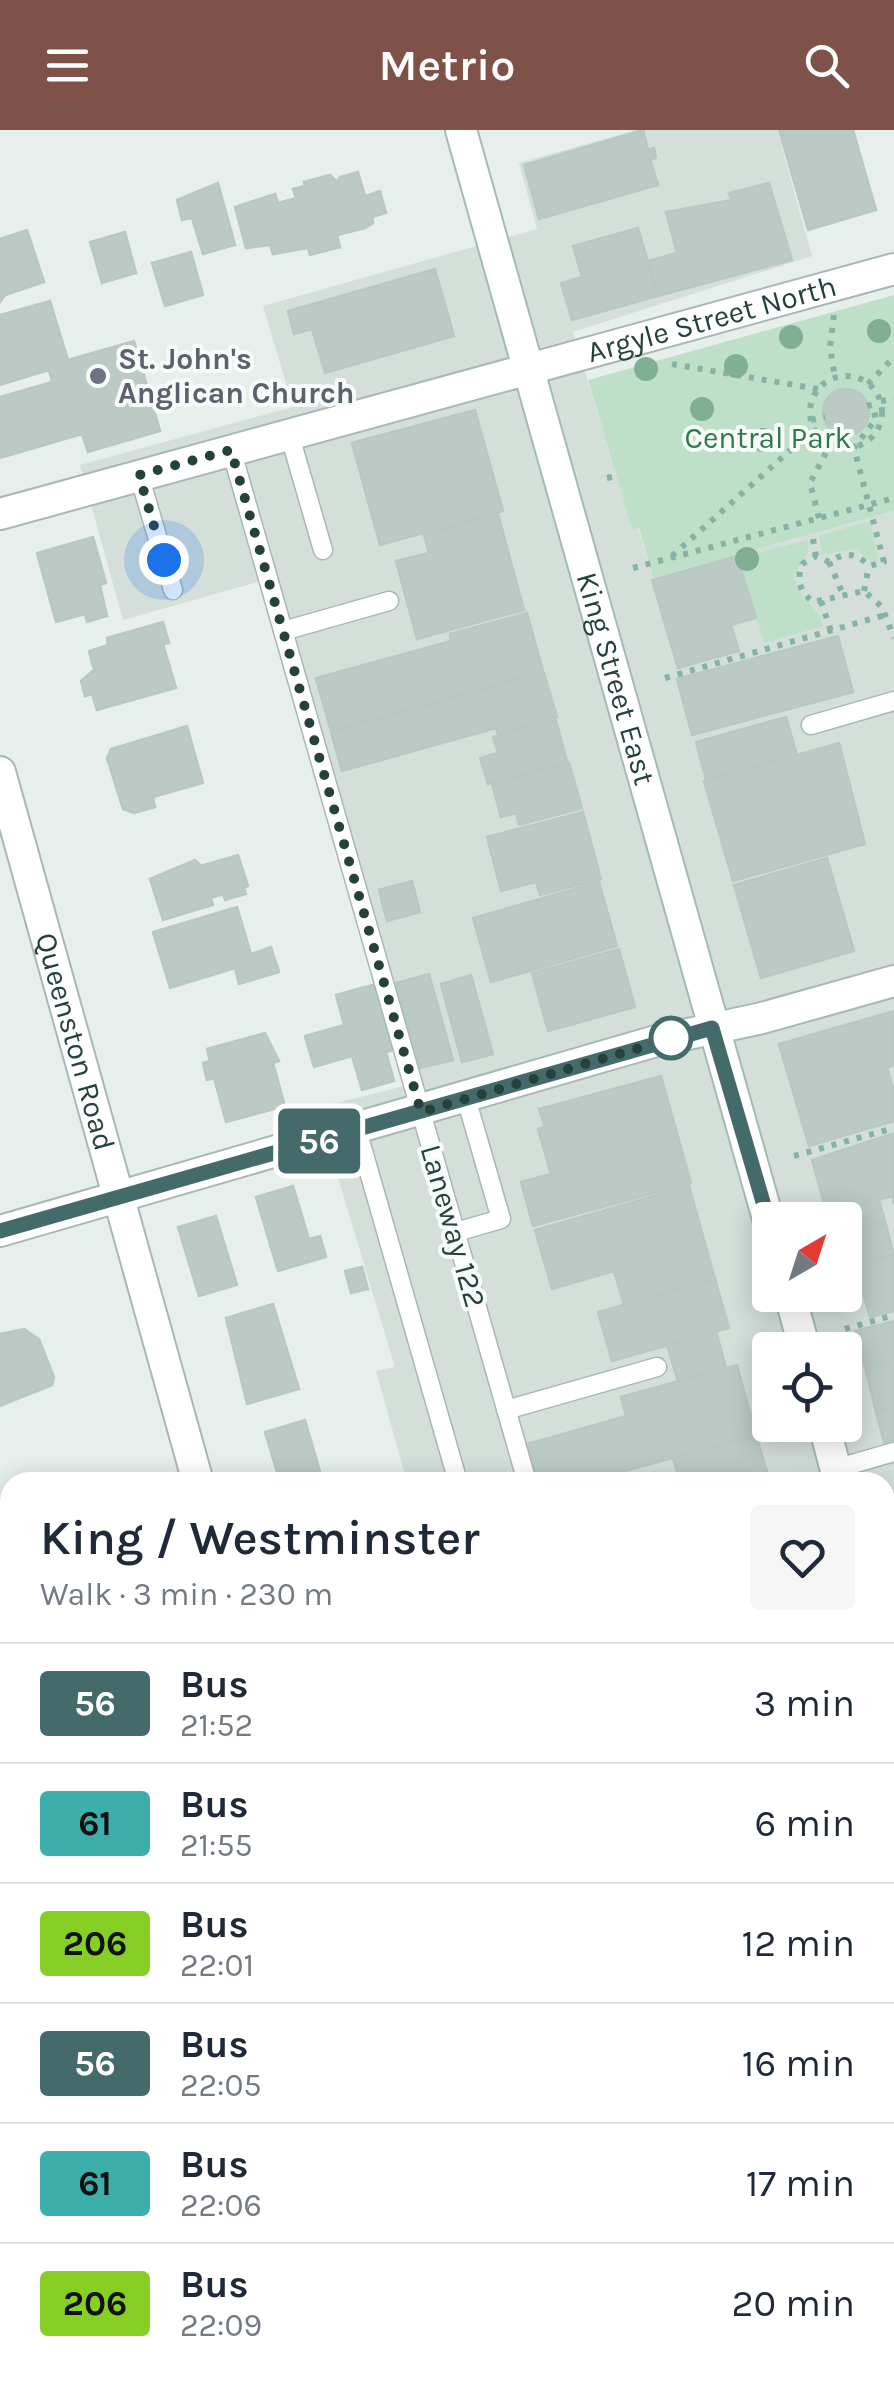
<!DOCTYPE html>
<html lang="en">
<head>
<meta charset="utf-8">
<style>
  :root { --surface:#fff; --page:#f6f6f7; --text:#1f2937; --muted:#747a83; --line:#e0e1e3; --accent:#7f5249 }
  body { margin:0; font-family:Karla,sans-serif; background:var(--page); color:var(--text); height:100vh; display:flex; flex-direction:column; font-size:38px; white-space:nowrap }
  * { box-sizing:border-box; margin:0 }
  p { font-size:32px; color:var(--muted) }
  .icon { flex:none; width:55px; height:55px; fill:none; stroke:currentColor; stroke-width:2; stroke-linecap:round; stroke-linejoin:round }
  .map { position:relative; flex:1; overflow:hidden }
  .drawer { position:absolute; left:0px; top:1342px; width:895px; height:912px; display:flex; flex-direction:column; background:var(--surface); border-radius:30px 30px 0 0; box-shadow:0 5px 25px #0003 }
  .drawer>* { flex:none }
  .badge { padding:0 20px; border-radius:8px; font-size:35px; line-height:65px }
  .needle { width:65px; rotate:39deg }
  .controls { position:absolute; left:752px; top:1072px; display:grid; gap:20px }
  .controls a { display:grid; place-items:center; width:110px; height:110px; border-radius:10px; background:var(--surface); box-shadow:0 5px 25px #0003; font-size:50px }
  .you { position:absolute; width:50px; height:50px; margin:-25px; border:8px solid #fff; border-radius:50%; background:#1a73e8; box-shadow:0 0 0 15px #1a73e833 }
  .map>.badge { position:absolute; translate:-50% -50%; box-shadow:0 0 0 5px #fff }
  .round { display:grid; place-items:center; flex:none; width:105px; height:105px; border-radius:10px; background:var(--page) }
  .summary { display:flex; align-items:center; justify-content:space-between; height:170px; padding:0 40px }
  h1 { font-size:48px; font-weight:600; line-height:75px }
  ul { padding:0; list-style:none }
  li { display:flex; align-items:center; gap:30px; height:120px; padding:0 40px; border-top:2px solid var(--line) }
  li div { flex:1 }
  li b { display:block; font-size:38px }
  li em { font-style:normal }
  li .badge { min-width:110px; font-weight:700; text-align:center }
  header { display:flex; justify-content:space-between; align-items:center; height:130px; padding:0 40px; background:var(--accent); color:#fff; font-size:45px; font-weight:600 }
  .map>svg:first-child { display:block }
  .built { fill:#d4dfda; fill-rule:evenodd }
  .green { fill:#bfe0c8 }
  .building { fill:#bbcac4; stroke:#b8c9c2; stroke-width:2.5 }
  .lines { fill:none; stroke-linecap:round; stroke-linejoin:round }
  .lane-casing { stroke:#a8b8b2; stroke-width:21 }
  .street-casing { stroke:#a8b8b2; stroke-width:34 }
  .secondary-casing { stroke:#a4bbb3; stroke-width:34 }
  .path { stroke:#86b3a5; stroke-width:6; stroke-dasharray:5 8; stroke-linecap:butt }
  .lane { stroke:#fff; stroke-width:18 }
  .street { stroke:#fff; stroke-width:30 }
  .secondary { stroke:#fff; stroke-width:30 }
  .tree { fill:#80af93 }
  .line-casing { stroke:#fff; stroke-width:22 }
  .line { stroke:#456a6b; stroke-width:15 }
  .walk { stroke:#24423a; stroke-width:10; stroke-dasharray:0 18 }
  .worship-dot { fill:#6b7280; stroke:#f7fbf9; stroke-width:4 }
  .stop-dot { fill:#fff; stroke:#456a6b; stroke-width:5 }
  .labels { text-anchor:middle; stroke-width:8; stroke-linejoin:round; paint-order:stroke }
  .street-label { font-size:30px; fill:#24423a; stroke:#f7fbf9 }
  .worship-label { font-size:30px; font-weight:bold; fill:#5b616d; stroke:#f7fbf9; text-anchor:start }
  .park-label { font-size:30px; fill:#2d7a4b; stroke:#f7fbf9 }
</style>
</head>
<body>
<header><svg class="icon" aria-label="menu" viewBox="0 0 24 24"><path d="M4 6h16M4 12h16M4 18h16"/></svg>Metrio<svg class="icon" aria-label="search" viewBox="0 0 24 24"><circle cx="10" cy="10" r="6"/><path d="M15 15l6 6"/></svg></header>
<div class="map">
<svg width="894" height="2254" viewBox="0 0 894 2254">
  <rect width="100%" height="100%" fill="#e6efeb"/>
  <!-- built -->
  <path class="built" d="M636,0H777L812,126L573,202L632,398L638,397L653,448L894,381V1786L885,1754V1352H382L405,1345L376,1241L395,1237L317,978L412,954L258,452L123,490L80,335L293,277L263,176L537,99L519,33ZM770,1090H845V1165H770ZM770,1220H845V1295H770Z"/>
  <!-- green -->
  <g class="green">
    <polygon points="894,165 894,381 653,448 639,398 632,399 588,250"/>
    <polygon points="870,391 879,430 871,432 856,419 822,425 819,406"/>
    <path d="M808,410V423L794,444C799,472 816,472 823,496L764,513L739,428Z"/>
  </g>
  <!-- building -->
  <g class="building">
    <polygon points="643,0 648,20 654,18 656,28 650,29 658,55 539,89 524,35"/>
    <polygon points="779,0 853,0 876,80 808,100"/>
    <polygon points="358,42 365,66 380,61 386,83 372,87 373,93 365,98 337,105 340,117 310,125 308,118 273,124 270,115 246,118 235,77 275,64 278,73 296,68 293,59 305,56 304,52 330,45 337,52 340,47"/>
    <polygon points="218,53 235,115 203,124 192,88 182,90 177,70"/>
    <polygon points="769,53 792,130 658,166 648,131 677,123 666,82 732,70 729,63"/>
    <polygon points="638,98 658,166 572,190 561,153 582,147 573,116"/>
    <polygon points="27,100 44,152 5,165 0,172 0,109"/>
    <polygon points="125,102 136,143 102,153 90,112"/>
    <polygon points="191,122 203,165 165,176 152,133"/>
    <polygon points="435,139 454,206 325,243 312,199 294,204 288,181"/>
    <polygon points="50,171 68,230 134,211 160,301 88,322 82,304 0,328 0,267 52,252 49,240 0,255 0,185"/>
    <circle cx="846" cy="282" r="23"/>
    <polygon points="475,280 503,381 380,415 352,313"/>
    <polygon points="498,384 524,480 417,509 396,431 429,423 424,405"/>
    <polygon points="93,407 106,453 100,455 107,486 87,492 85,484 56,492 37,423"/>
    <polygon points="737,426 756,488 731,495 739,521 678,538 652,450"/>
    <polygon points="527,483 543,541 331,601 316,548 451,511 450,504"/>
    <polygon points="163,492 169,513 163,514 176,558 97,580 92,564 85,566 81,551 94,540 89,521 108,515 107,508"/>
    <polygon points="838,506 853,562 692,605 677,549"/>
    <polygon points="544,543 557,587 498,604 496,598 342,641 331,602"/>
    <polygon points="786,587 797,625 706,650 696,612"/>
    <polygon points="556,590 567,632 488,654 480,628 498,623 493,607"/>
    <polygon points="187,596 203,653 153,667 155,677 134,683 123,679 107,628 111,619"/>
    <polygon points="839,613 865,714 733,751 704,651"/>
    <polygon points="569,633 582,678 519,695 516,683 501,687 492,654"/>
    <polygon points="583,682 601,749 540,765 536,752 501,761 487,707"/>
    <polygon points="238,725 248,756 244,758 246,764 225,770 223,764 211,768 213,775 163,790 150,749 195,730 201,736"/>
    <polygon points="827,728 854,821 761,848 734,755"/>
    <polygon points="412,751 420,782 387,791 379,760"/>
    <polygon points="599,752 617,816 491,852 473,788"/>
    <polygon points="237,777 251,824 271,817 279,842 239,854 235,838 170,858 153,802"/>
    <polygon points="619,819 635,877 548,901 532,843"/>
    <polygon points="429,844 453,930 420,938 396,853"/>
    <polygon points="471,845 493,924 462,932 441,854"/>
    <polygon points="376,854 394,920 386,922 394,951 362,960 352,926 314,937 305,906 344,895 336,865"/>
    <polygon points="894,881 894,935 887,938 894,962 894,991 809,1016 779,914"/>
    <polygon points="265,903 279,931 273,933 285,976 226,992 214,948 207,950 203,933 210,931 207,919"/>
    <polygon points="661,946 691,1053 533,1096 521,1052 551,1044 538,999 545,997 539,979"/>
    <polygon points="894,1003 894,1074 892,1066 827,1084 812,1030"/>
    <polygon points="293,1056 309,1109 320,1106 326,1127 278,1141 256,1067"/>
    <polygon points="689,1056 715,1149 624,1175 614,1141 552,1159 535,1100"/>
    <polygon points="879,1070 885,1091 845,1102 845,1090 829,1090 827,1084"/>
    <polygon points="216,1086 237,1155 199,1166 178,1097"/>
    <polygon points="885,1091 894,1125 845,1139 845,1102"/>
    <polygon points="894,1125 894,1181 870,1187 855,1136"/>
    <polygon points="362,1137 368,1159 351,1163 345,1141"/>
    <polygon points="715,1149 729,1198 612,1231 598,1182"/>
    <polygon points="273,1174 299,1259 247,1274 226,1188"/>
    <polygon points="894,1191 894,1230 865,1237 855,1201"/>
    <polygon points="24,1199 39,1209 54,1247 52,1255 0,1276 0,1204"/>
    <polygon points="716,1201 726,1238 678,1252 667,1215"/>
    <polygon points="894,1230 894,1277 876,1282 865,1237"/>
    <polygon points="737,1235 756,1305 585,1352 545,1352 542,1341 535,1343 527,1314 626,1286 621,1267"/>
    <polygon points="894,1277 894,1313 885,1316 876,1282"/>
    <polygon points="305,1290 323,1352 280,1352 265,1302"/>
    <polygon points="756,1305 767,1342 731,1352 680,1352 673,1328"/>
    <polygon points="0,1868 10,1901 10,1934 0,1937"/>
    <polygon points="894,1927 894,2002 885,1972 885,1930"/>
    <polygon points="299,2245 362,2245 364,2254 301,2254"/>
    <polygon points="565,2245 635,2245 637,2250 649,2247 651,2254 540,2254"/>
    <polygon points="704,2245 803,2245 806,2254 707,2254"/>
  </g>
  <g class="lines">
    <defs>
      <g id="lane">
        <polyline points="289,303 323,420"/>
        <polyline points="231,319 527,1352"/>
        <polyline points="139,345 173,460"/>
        <polyline points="283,501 389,471"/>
        <polyline points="811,595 894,571"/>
        <polyline points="357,1000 458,1352"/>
        <polyline points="456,1102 501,1089 466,968"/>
        <polyline points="506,1280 657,1237"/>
        <polyline points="835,1339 894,1322"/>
        <polyline points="885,1874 894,1871"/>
      </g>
      <g id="street">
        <path id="s1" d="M0,384L894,139"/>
        <path id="s2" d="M0,642L198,1352"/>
        <polyline points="0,1101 656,911 762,888 894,851"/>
        <polyline points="0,1818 10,1816"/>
        <polyline points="445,2245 447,2254"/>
      </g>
      <g id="secondary">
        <path id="s3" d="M461,0L770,1096"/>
        <polyline points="790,1165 805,1220"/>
        <polyline points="824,1295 839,1352"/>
        <polyline points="885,1524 894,1558"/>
      </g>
    </defs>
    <!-- lane casing -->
    <use href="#lane" class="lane-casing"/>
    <!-- street casing -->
    <use href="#street" class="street-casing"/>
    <!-- secondary casing -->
    <use href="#secondary" class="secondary-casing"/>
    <!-- path -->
    <g class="path">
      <polyline points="834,185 830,217 835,248"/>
      <polyline points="672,234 818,259"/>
      <circle cx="846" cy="282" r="36"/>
      <polyline points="868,254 894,227"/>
      <polyline points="881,271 894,269"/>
      <path d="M867,276L872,275L876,289L854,318L884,432L869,436C856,422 844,422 829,432L816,426L802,434C796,451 800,461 813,472L864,461L882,477L894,508"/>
      <polyline points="811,290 825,287"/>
      <polyline points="607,348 617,346"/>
      <polyline points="819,388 810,353 830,315"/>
      <polyline points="813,409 816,426"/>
      <polyline points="672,426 814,299"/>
      <polyline points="829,432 842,462"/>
      <polyline points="633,438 894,368"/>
      <polyline points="864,461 869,436"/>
      <polyline points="821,471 831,501"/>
      <polyline points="665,548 885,485"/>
      <polyline points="794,1026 894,998"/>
      <polyline points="845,1199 894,1185"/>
    </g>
    <!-- lane -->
    <use href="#lane" class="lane"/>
    <!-- street -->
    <use href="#street" class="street"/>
    <!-- secondary -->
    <use href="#secondary" class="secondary"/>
  </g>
  <!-- trees -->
  <g class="tree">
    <circle cx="879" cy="201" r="12"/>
    <circle cx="791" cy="207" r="12"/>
    <circle cx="736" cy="236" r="12"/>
    <circle cx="646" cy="239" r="12"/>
    <circle cx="702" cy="279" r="12"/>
    <circle cx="763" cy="310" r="12"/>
    <circle cx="747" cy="429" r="12"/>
  </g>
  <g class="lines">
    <defs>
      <polyline id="line" points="0,1101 712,898 770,1096"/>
    </defs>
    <!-- line casing -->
    <use href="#line" class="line-casing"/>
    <!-- line -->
    <use href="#line" class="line"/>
    <!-- walk -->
    <polyline class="walk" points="164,430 139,345 231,320 421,982 684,905 671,908"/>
  </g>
  <!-- markers -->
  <circle class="worship-dot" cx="98" cy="246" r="10"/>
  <circle class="stop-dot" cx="671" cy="908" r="20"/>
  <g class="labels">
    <!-- street labels -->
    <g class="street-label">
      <text dy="10" stroke="none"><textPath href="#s1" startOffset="738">Argyle Street North</textPath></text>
      <text dy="10" stroke="none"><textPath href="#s3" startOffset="570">King Street East</textPath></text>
      <text dy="10" stroke="none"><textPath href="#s2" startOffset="280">Queenston Road</textPath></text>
      <text transform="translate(453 1096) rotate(74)" y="10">Laneway 122</text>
    </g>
    <!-- worship labels -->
    <g class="worship-label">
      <text x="118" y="239">St. John's<tspan x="118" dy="34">Anglican Church</tspan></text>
    </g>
    <!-- park labels -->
    <g class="park-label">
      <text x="768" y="318">Central Park</text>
    </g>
  </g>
</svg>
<div class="controls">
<a><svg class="needle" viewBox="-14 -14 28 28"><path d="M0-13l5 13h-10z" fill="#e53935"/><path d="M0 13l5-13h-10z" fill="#747a83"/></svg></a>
<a><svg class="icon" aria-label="locate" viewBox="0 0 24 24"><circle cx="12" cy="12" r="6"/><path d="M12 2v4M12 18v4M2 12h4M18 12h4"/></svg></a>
</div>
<div class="you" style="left:164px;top:430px"></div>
<b class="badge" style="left:319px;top:1011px;background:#456a6b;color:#fff">56</b>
<section class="drawer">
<div class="summary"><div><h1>King / Westminster</h1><p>Walk · 3 min · 230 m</p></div><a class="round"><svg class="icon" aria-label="heart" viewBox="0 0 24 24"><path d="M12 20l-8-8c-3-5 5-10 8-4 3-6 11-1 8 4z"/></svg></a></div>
<ul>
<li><span class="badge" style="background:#456a6b;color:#fff">56</span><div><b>Bus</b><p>21:52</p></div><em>3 min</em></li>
<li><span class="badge" style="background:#3cafab;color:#111">61</span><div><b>Bus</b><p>21:55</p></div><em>6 min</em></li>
<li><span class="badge" style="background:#87cf25;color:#111">206</span><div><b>Bus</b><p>22:01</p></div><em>12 min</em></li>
<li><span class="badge" style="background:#456a6b;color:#fff">56</span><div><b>Bus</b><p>22:05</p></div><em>16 min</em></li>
<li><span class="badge" style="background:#3cafab;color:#111">61</span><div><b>Bus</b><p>22:06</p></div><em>17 min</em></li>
<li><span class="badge" style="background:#87cf25;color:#111">206</span><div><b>Bus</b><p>22:09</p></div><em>20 min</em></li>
</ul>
</section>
</div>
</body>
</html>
